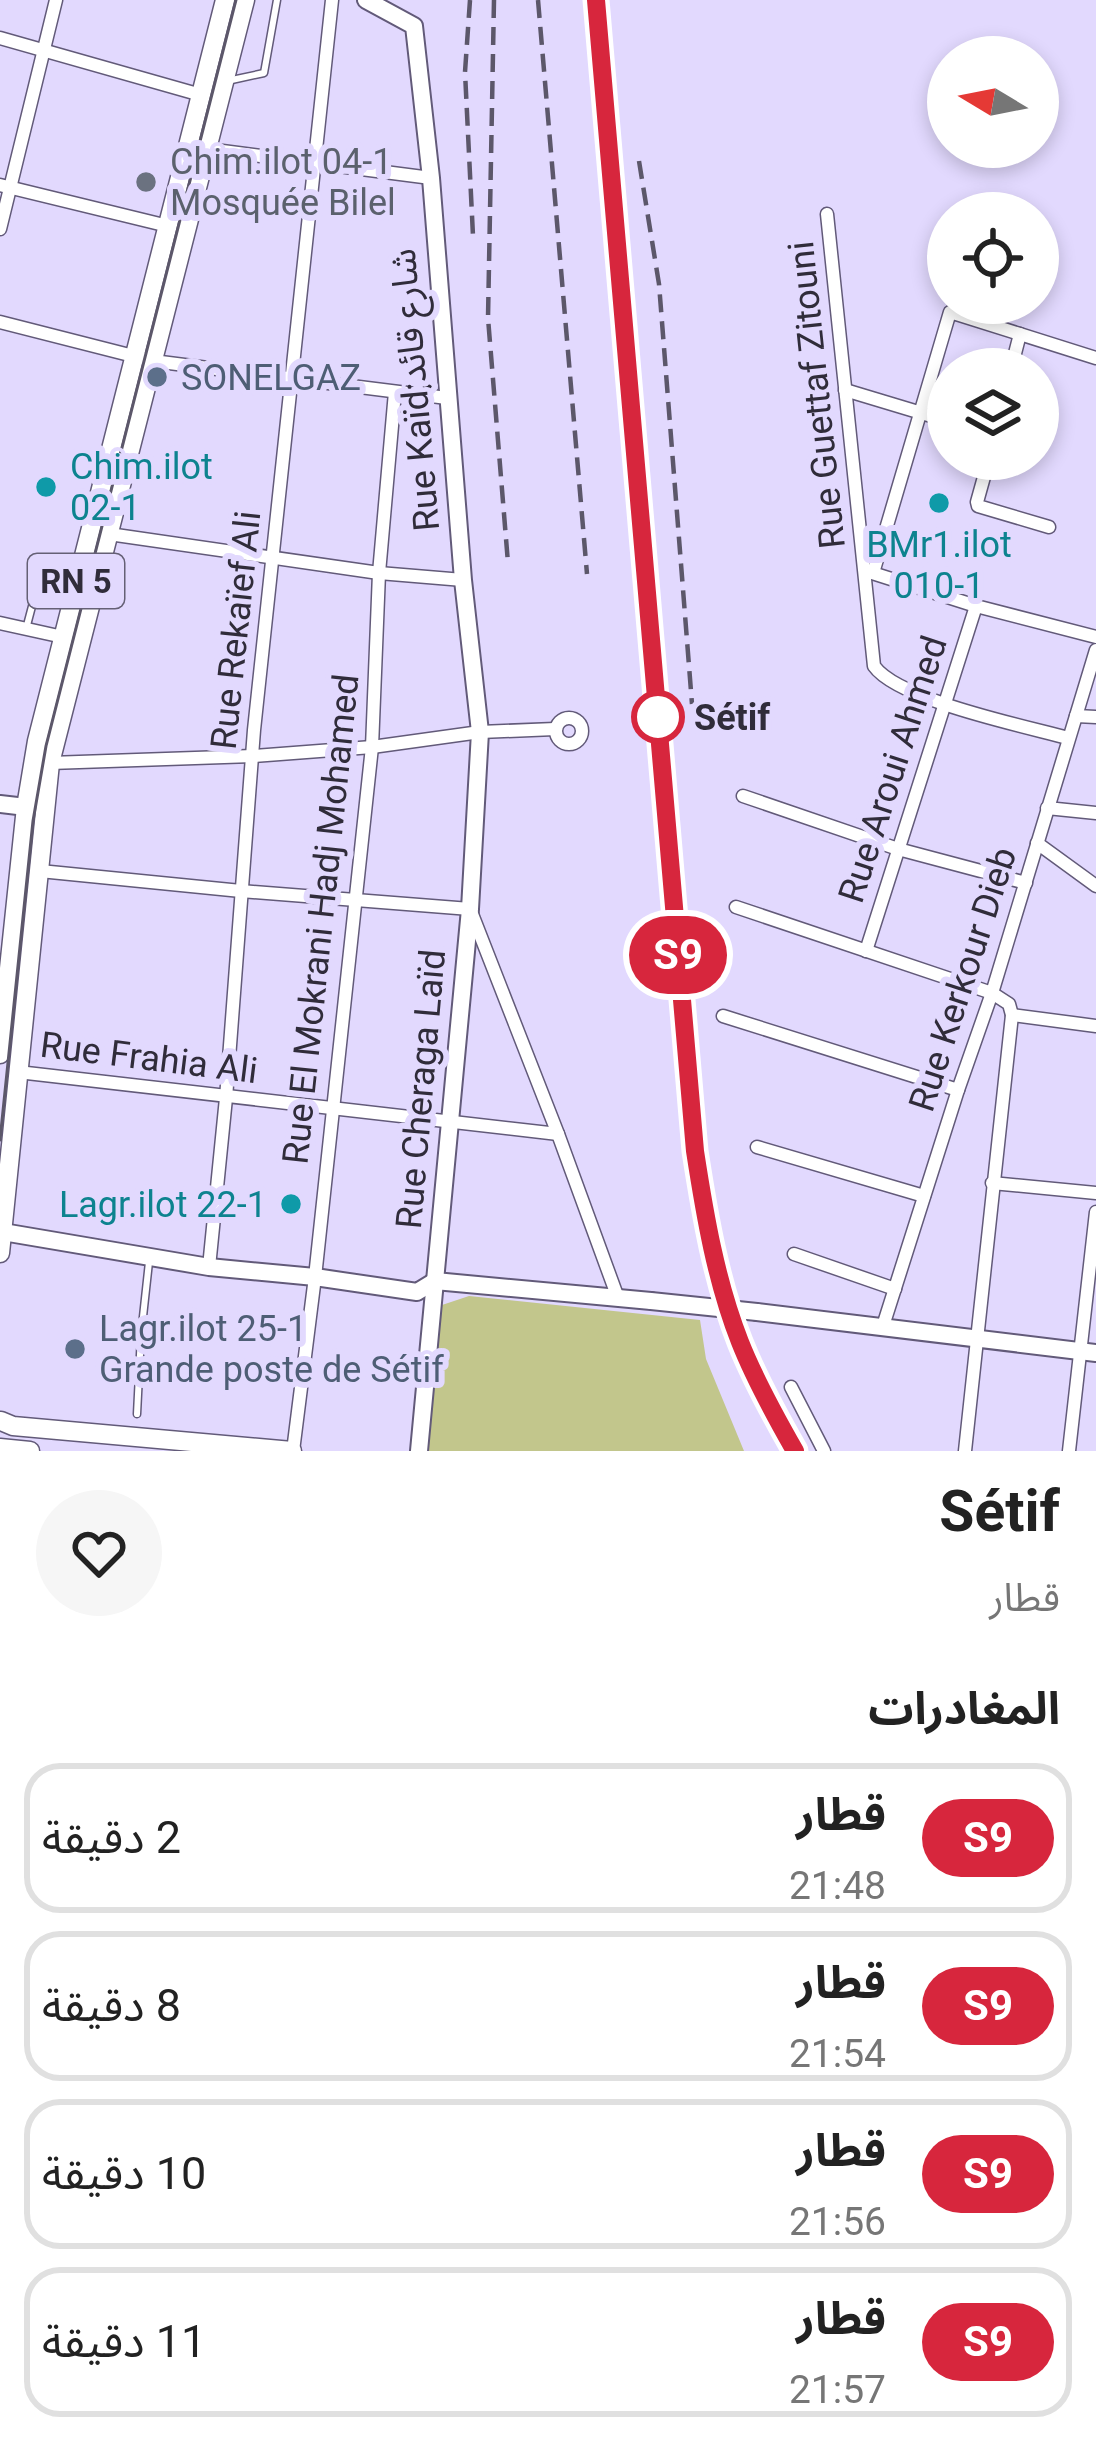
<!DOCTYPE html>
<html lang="ar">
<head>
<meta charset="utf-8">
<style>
  :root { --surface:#fff; --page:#f6f6f6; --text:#222; --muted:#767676; --line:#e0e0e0 }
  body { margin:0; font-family:Roboto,"Noto Sans Arabic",sans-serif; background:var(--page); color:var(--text); direction:rtl; height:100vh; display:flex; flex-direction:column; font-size:45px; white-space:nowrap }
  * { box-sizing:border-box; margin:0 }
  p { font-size:39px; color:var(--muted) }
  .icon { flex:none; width:66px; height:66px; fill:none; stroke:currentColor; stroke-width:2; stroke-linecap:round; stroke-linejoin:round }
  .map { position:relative; height:1451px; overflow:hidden; direction:ltr }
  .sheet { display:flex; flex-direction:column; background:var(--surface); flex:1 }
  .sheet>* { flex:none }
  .badge { padding:0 24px; border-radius:39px; font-size:42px; line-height:78px }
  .needle { width:78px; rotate:280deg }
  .tools { position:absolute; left:927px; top:36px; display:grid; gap:24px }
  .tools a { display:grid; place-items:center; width:132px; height:132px; border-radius:50%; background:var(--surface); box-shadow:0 6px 18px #0003; font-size:60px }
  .map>.badge { position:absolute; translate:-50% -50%; box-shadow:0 0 0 6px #fff }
  h2 { padding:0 36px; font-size:45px; line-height:108px }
  .round { display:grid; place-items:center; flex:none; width:126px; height:126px; border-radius:63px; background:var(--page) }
  .summary { display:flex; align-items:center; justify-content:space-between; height:204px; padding:0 36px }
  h1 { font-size:57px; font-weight:700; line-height:90px }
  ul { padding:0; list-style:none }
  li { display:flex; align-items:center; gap:36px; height:150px; margin:0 24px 18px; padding:0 12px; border:6px solid var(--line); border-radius:36px }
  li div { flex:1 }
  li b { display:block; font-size:45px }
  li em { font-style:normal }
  li .badge { min-width:132px; font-weight:700; text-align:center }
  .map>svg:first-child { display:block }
  .green { fill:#c2c68c }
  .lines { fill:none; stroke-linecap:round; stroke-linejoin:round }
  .lane-casing { stroke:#625a79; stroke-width:9 }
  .street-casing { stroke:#625a79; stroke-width:15 }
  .secondary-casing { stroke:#625a79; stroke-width:20 }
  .primary-casing { stroke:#625a79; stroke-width:21 }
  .lane { stroke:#fff; stroke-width:6 }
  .street { stroke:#fff; stroke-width:12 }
  .secondary { stroke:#fff; stroke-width:16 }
  .primary { stroke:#fff; stroke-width:18 }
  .tram { stroke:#5c576a; stroke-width:3 }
  .rail { stroke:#5c576a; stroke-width:4.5; stroke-dasharray:18 9; stroke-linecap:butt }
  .secondary-bridge-casing { stroke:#625a79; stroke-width:20; stroke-linecap:butt }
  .secondary-bridge { stroke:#fff; stroke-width:16 }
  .line-casing { stroke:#fff; stroke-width:27 }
  .line { stroke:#d7263d; stroke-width:18 }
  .worship-dot { fill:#6b7280; stroke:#e2d9fe; stroke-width:4.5 }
  .service-dot { fill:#5c6f8a; stroke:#e2d9fe; stroke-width:4.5 }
  .culture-dot { fill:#0f9aa8; stroke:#e2d9fe; stroke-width:4.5 }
  .stop-dot { fill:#fff; stroke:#d7263d; stroke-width:6 }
  .labels { text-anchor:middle; stroke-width:12; stroke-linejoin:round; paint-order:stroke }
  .shield { fill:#e2d9fe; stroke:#656075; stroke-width:3 }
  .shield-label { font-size:33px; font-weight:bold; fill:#302c3a }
  .worship-label { font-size:36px; fill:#5b616d; stroke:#e2d9fe; text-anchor:start }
  .service-label { font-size:36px; fill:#4e5e75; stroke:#e2d9fe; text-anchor:start }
  .street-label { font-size:36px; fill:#302c3a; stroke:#e2d9fe }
  .culture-label { font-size:36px; fill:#0d838f; stroke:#e2d9fe; text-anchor:start }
  .stop-label { font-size:36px; font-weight:bold; fill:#302c3a; stroke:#e2d9fe; text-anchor:start }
</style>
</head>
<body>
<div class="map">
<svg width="1096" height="1451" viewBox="0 0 1096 1451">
  <rect width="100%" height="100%" fill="#e2d9fe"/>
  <!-- green -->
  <polygon class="green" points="469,1296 700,1320 706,1359 744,1451 425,1451 439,1306"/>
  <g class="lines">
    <defs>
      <g id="lane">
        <polyline points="227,81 264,73 277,0"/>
        <polyline points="26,629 35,595 74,580"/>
        <polyline points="137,1414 141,1335 149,1262"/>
      </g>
      <g id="street">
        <polyline points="0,38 201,95"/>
        <polyline points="207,149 431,178"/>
        <polyline points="0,185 168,226"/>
        <path d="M827,214L874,666C898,700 1024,726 1068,738"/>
        <polyline points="0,229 56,0"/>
        <polyline points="0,322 153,361 447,398"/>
        <polyline points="1011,369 1020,334"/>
        <polyline points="845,390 948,421"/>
        <polyline points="989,459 977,502 978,506 1049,527"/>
        <polyline points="109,534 379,573 463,580"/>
        <polyline points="866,571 976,606 1096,637"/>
        <polyline points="873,573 950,312 1096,358"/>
        <polyline points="0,623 63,637"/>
        <polyline points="1076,716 1096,717"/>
        <circle cx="569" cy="731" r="13"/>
        <polyline points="44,766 50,763 253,756 372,747 480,732 555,729"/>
        <polyline points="743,796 898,849 1026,883"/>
        <polyline points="1047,808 1096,813"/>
        <polyline points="1037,843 1096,886"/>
        <polyline points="40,871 241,891 470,909 558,1134 618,1298"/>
        <polyline points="736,907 992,993 1009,1004 1012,1015 965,1451"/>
        <polyline points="866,951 976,606"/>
        <polyline points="1012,1015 1096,1026"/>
        <polyline points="723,1016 958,1090"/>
        <polyline points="18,1072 558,1134"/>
        <polyline points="757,1147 924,1196"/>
        <polyline points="992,1183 1096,1193"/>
        <polyline points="794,1254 895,1289"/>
        <polyline points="209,1267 226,1098 254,730 332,0"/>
        <polyline points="883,1326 958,1090 992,993 1096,650"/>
        <polyline points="791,1387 824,1451"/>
        <polyline points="293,1451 315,1277 372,747 379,573 395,392"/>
        <polyline points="1069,1451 1096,1212"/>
      </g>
      <g id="secondary">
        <polyline points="366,0 414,26 431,178 463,580 480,732 470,909 419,1451"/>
        <polyline points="0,804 26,807"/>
        <polyline points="3,1232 209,1267 315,1277 417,1292 435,1281 651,1301"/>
        <polyline points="757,1312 1096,1353"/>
      </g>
      <g id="primary">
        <polyline points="0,1054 26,807 37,741 225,0"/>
        <polyline points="0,1253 50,763 245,0"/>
        <polyline points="1,1421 13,1426 292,1451"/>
        <polyline points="0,1448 30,1451"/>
      </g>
    </defs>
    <!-- lane casing -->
    <use href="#lane" class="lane-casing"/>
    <!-- street casing -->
    <use href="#street" class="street-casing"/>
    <!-- secondary casing -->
    <use href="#secondary" class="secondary-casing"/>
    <!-- primary casing -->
    <use href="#primary" class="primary-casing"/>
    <!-- lane -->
    <use href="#lane" class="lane"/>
    <!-- street -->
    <use href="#street" class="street"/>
    <!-- secondary -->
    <use href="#secondary" class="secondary"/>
    <!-- primary -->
    <use href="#primary" class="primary"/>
    <!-- tram -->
    <polyline class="tram" points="0,1140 33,821 46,746 236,0"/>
    <!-- rail -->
    <g class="rail">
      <polyline points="470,0 465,72 473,236"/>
      <polyline points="494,0 488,318 508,563"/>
      <polyline points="538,0 587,574"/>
      <path d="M596,0L695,1151C705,1216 716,1281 740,1342C755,1380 775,1416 795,1451"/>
      <polyline points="639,161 659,284 692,704"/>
    </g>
    <defs>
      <polyline id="secondary-bridge" points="651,1301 757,1312"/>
    </defs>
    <!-- secondary-bridge casing -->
    <use href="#secondary-bridge" class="secondary-bridge-casing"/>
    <!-- secondary-bridge -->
    <use href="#secondary-bridge" class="secondary-bridge"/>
  </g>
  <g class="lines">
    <defs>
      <path id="line" d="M596,0L695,1151C705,1216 716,1281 740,1342C755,1380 775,1416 795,1451"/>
    </defs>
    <!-- line casing -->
    <use href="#line" class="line-casing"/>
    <!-- line -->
    <use href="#line" class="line"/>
  </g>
  <!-- markers -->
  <circle class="worship-dot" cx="146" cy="182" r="12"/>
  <g class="service-dot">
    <circle cx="157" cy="377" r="12"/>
    <circle cx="75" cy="1349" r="12"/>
  </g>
  <g class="culture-dot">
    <circle cx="46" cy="487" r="12"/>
    <circle cx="939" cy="503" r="12"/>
    <circle cx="291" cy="1204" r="12"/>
  </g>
  <circle class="stop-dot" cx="658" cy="717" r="24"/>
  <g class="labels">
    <!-- shield labels -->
    <rect class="shield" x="28" y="554" width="96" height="54" rx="9"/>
    <g class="shield-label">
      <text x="76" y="593">RN 5</text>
    </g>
    <!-- worship labels -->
    <g class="worship-label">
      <text x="170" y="174">Chim.ilot 04-1<tspan x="170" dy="41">Mosquée Bilel</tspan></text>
    </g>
    <!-- service labels -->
    <g class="service-label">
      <text x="181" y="390">SONELGAZ</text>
      <text x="99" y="1341">Lagr.ilot 25-1<tspan x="99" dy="41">Grande poste de Sétif</tspan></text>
    </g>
    <!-- street labels -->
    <g class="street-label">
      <text transform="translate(414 390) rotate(-95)" y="13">Rue Kaïd;شارع قائد</text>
      <text transform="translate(816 395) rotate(-96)" y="13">Rue Guettaf Zitouni</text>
      <text transform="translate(235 630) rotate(-84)" y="13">Rue Rekaïef Ali</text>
      <text transform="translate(892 769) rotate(-72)" y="13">Rue Aroui Ahmed</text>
      <text transform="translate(320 919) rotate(-84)" y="13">Rue El Mokrani Hadj Mohamed</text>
      <text transform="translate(962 979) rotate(-72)" y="13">Rue Kerkour Dieb</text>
      <text transform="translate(149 1057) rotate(7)" y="13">Rue Frahia Ali</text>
      <text transform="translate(420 1089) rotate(-85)" y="13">Rue Cheraga Laïd</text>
    </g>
    <!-- culture labels -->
    <g class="culture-label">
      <text x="70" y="479">Chim.ilot<tspan x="70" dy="41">02-1</tspan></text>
      <text x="939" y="557" text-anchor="middle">BMr1.ilot<tspan x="939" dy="41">010-1</tspan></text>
      <text x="267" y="1217" text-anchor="end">Lagr.ilot 22-1</text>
    </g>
    <!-- stop labels -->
    <g class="stop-label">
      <text x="694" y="730">Sétif</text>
    </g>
  </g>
</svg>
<div class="tools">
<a><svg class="needle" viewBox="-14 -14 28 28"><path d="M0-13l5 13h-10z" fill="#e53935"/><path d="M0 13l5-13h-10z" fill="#767676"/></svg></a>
<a><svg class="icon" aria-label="locate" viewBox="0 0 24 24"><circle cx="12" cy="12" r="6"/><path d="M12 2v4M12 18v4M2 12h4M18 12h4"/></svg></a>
<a><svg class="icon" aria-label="layers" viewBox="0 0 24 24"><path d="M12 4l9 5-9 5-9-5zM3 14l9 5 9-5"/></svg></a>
</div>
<b class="badge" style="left:678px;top:955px;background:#d7263d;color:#fff">S9</b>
</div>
<section class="sheet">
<div class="summary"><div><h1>Sétif</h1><p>قطار</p></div><a class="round"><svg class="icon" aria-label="heart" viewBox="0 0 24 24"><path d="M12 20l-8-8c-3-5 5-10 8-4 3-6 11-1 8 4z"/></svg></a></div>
<h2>المغادرات</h2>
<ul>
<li><span class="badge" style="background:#d7263d;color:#fff">S9</span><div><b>قطار</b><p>21:48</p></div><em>2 دقيقة</em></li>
<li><span class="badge" style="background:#d7263d;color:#fff">S9</span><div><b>قطار</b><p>21:54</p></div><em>8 دقيقة</em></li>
<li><span class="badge" style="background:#d7263d;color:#fff">S9</span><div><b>قطار</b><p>21:56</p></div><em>10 دقيقة</em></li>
<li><span class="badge" style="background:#d7263d;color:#fff">S9</span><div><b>قطار</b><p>21:57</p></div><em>11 دقيقة</em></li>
</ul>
</section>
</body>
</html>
